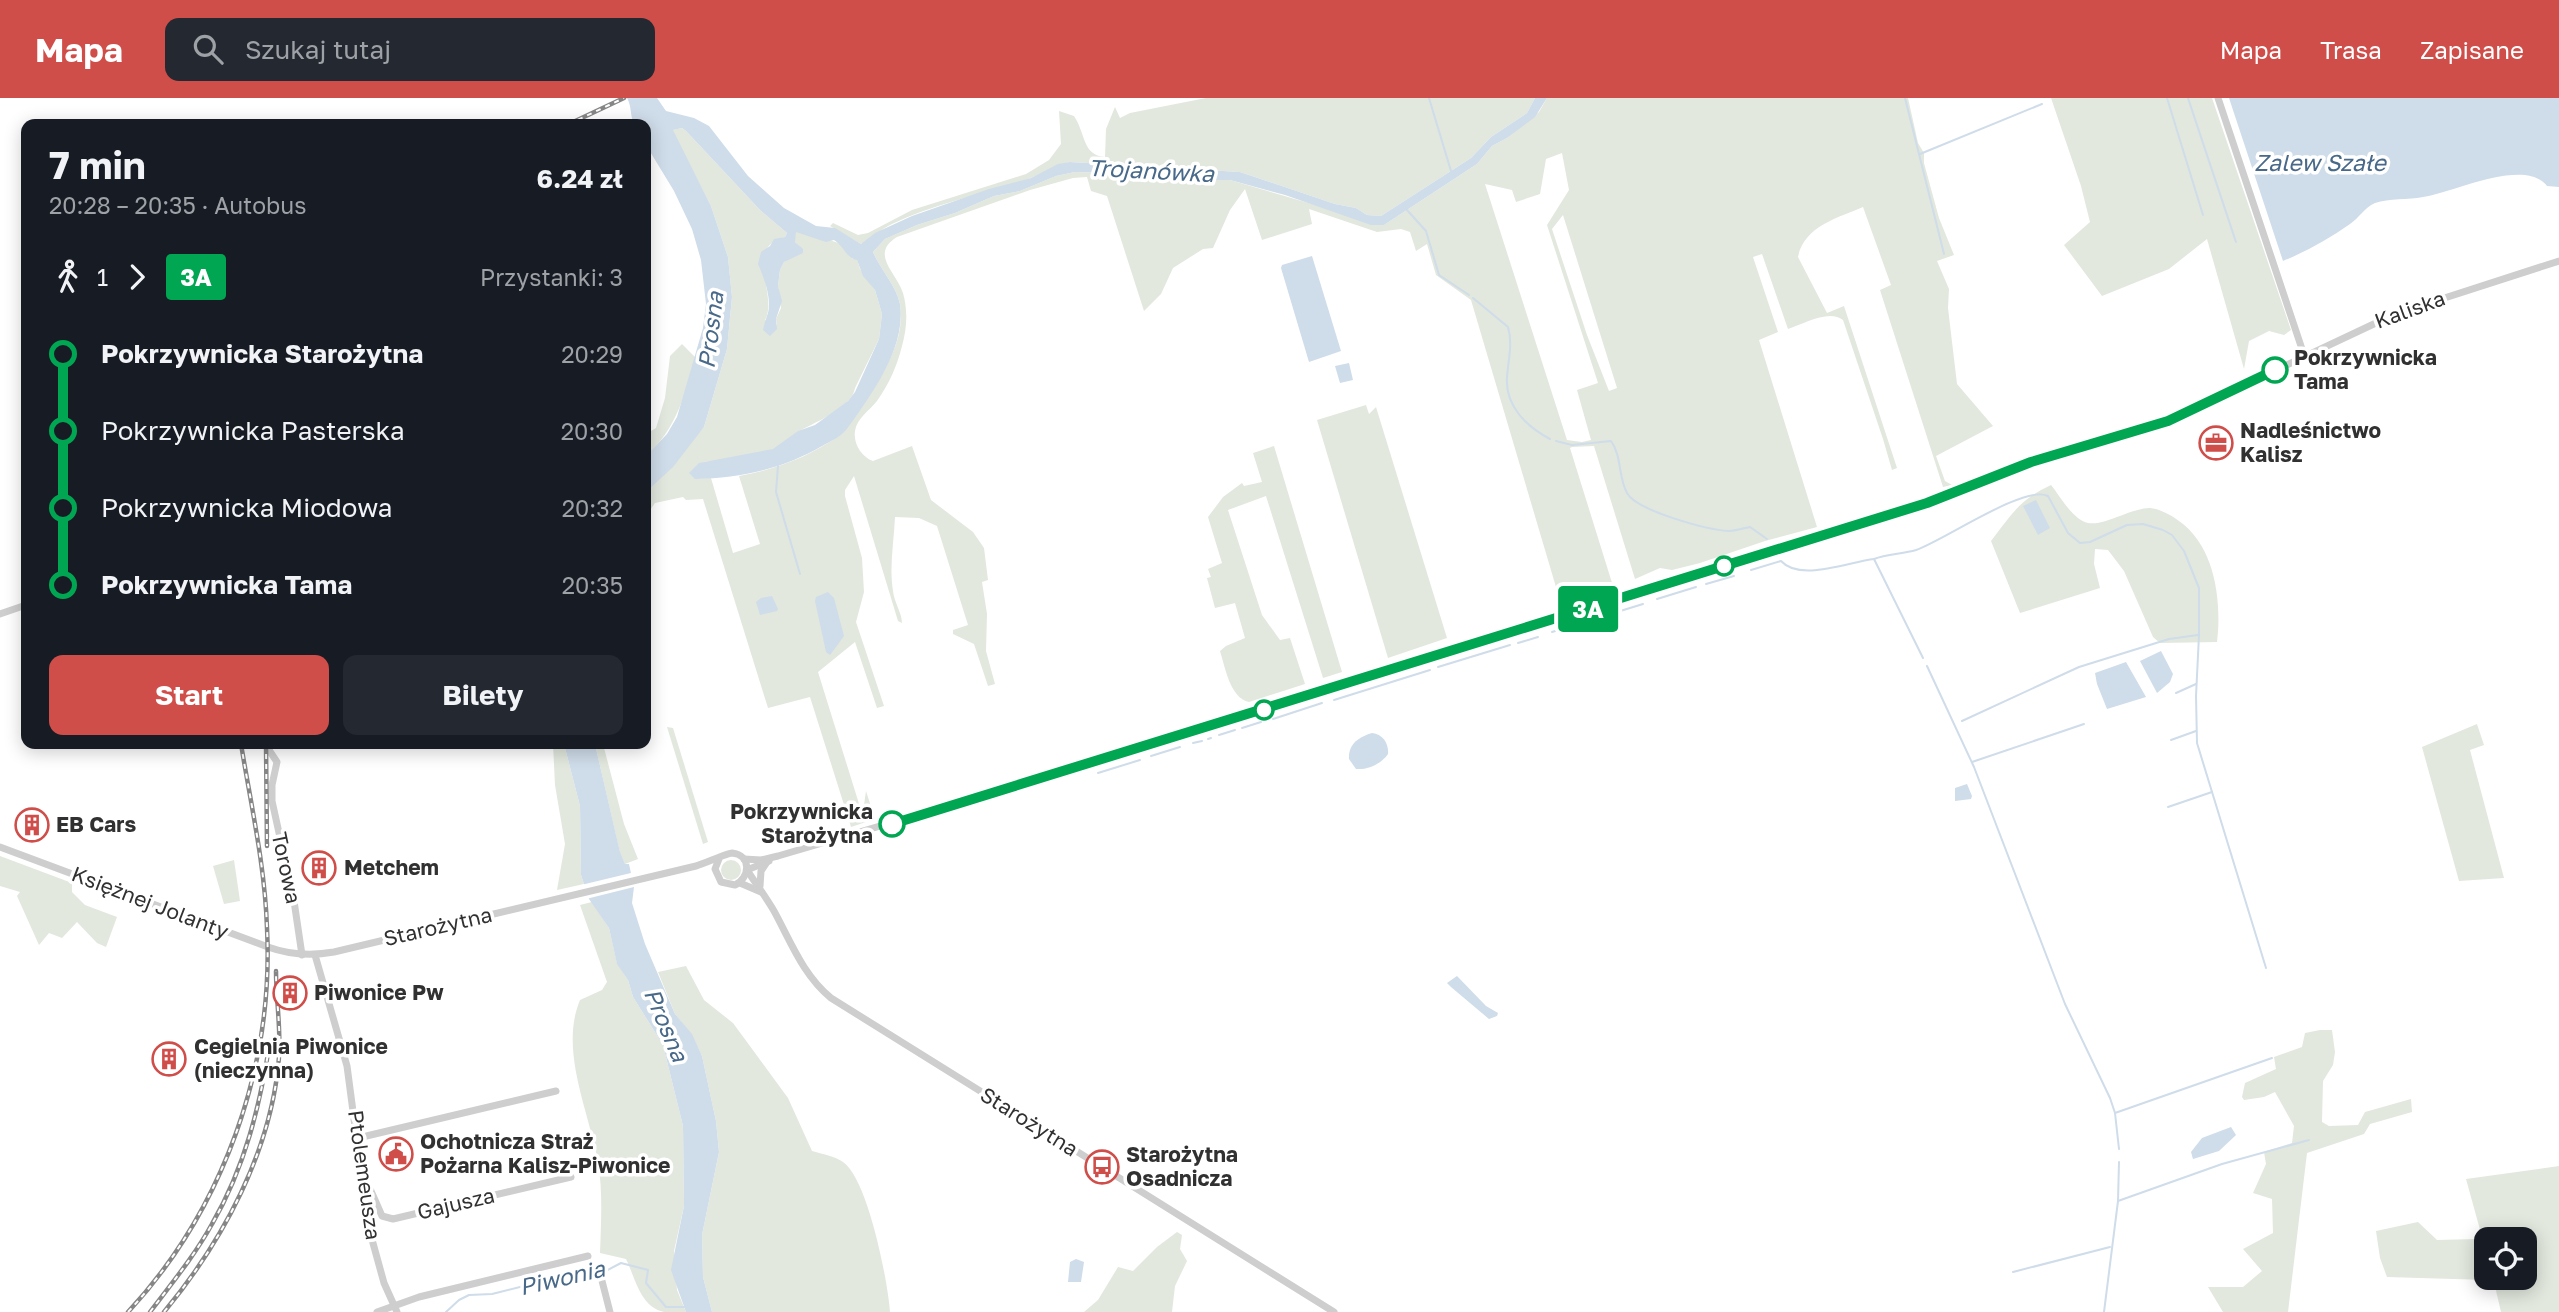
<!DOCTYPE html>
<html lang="pl">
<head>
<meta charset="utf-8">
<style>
  :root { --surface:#171b24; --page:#242831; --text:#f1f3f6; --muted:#9ea1a6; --accent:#d04e4a }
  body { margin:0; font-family:"Golos Text",sans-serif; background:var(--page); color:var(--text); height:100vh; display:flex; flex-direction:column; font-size:26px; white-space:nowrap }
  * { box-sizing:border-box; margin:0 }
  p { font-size:23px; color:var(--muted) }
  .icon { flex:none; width:38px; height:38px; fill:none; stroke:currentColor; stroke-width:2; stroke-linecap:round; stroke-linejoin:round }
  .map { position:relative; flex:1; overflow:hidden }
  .details { position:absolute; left:21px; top:21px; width:630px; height:630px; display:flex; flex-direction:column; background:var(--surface); border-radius:14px; box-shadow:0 4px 18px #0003 }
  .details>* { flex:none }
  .badge { padding:0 14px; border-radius:5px; font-size:24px; line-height:46px }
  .controls { position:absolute; left:2474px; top:1129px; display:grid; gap:14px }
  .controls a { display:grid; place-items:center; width:63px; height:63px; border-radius:14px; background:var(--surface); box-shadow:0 4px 18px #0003; font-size:35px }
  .map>.badge { position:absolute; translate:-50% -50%; box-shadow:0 0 0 4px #fff }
  .legs { display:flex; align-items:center; gap:10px; height:77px; padding:0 28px; font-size:23px }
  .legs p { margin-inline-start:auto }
  .summary { display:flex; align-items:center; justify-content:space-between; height:119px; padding:0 28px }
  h1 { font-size:38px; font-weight:700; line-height:52px }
  .cta { display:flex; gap:14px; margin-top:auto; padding:14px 28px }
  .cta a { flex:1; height:80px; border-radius:14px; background:var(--accent); color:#fff; font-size:28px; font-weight:700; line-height:80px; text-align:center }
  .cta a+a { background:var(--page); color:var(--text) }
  ul { padding:0 28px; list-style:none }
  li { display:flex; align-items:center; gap:24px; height:77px; font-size:26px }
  li i { display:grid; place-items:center; width:10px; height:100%; margin:0 9px; background:currentColor }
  li i::after { content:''; width:18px; height:18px; margin:-9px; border:5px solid; border-radius:50%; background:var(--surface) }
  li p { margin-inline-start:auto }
  li:first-child i { background:linear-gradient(#0000 50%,currentColor 0) }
  li:last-child i { background:linear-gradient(currentColor 50%,#0000 0) }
  header { display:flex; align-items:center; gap:42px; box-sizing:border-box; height:98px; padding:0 35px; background:var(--accent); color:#fff }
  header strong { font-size:33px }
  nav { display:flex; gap:38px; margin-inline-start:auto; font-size:24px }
  .search { width:490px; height:63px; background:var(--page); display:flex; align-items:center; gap:18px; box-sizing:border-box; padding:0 24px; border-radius:14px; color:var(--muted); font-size:26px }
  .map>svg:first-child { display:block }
  .green { fill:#e2e8de; fill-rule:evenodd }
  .water { fill:#cfdce9 }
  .pier { fill:#fff }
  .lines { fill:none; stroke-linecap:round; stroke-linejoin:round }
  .stream { stroke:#cfdce9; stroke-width:2 }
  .minor { stroke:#cecece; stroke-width:7 }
  .rail-casing { stroke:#868686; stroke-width:4.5 }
  .rail { stroke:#fff; stroke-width:2; stroke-dasharray:5; stroke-linecap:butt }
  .line-1-casing { stroke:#fff; stroke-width:16 }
  .line-1 { stroke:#00a651; stroke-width:10 }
  .stop-1-dot { fill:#fff; stroke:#00a651; stroke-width:3.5 }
  .labels { text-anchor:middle; stroke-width:7; stroke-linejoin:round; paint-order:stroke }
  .street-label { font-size:21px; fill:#313131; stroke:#fff }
  .stop-label { font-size:21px; font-weight:bold; fill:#313131; stroke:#fff; text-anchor:start }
  .poi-label { font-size:21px; font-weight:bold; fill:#313131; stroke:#fff; text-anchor:start }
  .water-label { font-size:23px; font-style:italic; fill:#486989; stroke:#fff }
</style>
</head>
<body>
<header>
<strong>Mapa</strong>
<div class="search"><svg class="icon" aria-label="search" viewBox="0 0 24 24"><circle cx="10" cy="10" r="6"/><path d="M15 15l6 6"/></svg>Szukaj tutaj</div>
<nav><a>Mapa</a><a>Trasa</a><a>Zapisane</a></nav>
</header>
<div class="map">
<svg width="2559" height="1214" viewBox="0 0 2559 1214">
  <rect width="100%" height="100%" fill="#fff"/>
  <!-- green -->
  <g class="green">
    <path d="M1206,0H1535L1527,15L1491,39L1471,60L1381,118L1367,117L1356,110L1335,106L1240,74L1070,64C1053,67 1041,77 1025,82C981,96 934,106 892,126C880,132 872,140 861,146L830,128L833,125L858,137L868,135L912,112L1026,76L1049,62L1061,46L1059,13L1074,18C1086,36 1082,57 1105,59L1106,31L1115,9L1120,20L1130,15Z"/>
    <path d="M1547,0H1908L1918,45L1924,55V65L1939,120L1954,157L1937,163L1949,191L1948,210L1957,286L1993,328L1936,358L1945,383L1952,387L1943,389L1880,192L1891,187L1863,109C1838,120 1804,128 1798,159L1827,215L1844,208L1897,370L1892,372L1883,341L1843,222C1829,211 1804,226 1788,231L1762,156L1753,159L1778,234L1759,242L1817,429L1765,443L1700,465L1672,472L1660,470L1635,481L1594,348L1572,349L1570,350L1613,488L1561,506L1471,202L1436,177L1427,146L1416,153L1410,134L1401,131L1377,134L1309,111L1312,126L1262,142L1245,91L1230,112L1213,150L1203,151L1173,170L1161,196L1144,213L1107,98L1091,93L1087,79L1073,80L1030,92L897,139C869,156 897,175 903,195C908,213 907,230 902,248C897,268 889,286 877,303C870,312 857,320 855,333C853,346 862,359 873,363L912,348L931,402L973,434L984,450L988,482L982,484L987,516L986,553L995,586L988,588L974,546L953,536V532L968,527L937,428L919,420L895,419C894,443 889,469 893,493C894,504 902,515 902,525L898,523L854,378L845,392V398L862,460L864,494L856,524L884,608L877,610L855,544L818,574L860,709L864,707L866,693L875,721L851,729L810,599L768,610L703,401L686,402L683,399L655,405L646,418V394L704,329L727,251L732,199L728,159L711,108L672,32L682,30L686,33L761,113L787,135L785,139C742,150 779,197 765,222L777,227L776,221L781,210L778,188L780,172L784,164L802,151L795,144V133C805,136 836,142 841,147C846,150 849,156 853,161H857L860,171L875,192L882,216L879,241L855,290C852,311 812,325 796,335C788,340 783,347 774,351C764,355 714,364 704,364L695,381L711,380L733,455L760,446L739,378C773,372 810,359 838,338C848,331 853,319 860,309C881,279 906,245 900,206C896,187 880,171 873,154L885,141L917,127L955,115L994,98L1020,93L1056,78L1075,74L1148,76L1197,82H1230L1384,127L1477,66L1492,48L1507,40L1539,14ZM1562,55L1569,92L1547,127L1598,285L1577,292L1591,342L1582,344L1567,342L1485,86L1512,92L1516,104L1540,96L1546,61ZM1563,117L1617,290L1609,293L1587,237L1552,131Z"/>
    <polygon points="2051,0 2212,0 2291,232 2284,237 2269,233 2249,243 2244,271 2207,141 2169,171 2102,198 2064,147 2090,124 2081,88"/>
    <path d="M682,246L695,259C685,298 676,331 646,358V336L656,330L665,300L670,258Z"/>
    <polygon points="1366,307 1369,316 1376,309 1447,540 1388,560 1317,322"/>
    <path d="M1274,348L1342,574L1323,580L1266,398L1228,412L1262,517L1280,542L1290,540L1305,586L1249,604C1230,600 1225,569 1220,553L1226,548L1245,540L1235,505L1215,510L1207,480L1211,479L1208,471L1222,465L1208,419L1223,399L1242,385L1244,388L1262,384L1253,355Z"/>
    <path d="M2051,387C2060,398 2073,422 2088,425C2105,428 2131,410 2150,410C2160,411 2171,417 2179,423C2215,448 2222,503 2217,544L2160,545L2153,539L2124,473L2108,452L2095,451L2094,466L2100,490L2020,515L1991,443C2012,416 2019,402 2051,387Z"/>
    <polygon points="2477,626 2484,647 2470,652 2504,780 2459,783 2422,649"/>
    <polygon points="667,629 673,630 708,744 703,746"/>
    <polygon points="553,646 564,646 580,708 581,777 584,786 557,792 565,746 555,687"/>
    <polygon points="595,646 603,646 624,726 638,761 625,766 620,755"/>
    <polygon points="0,758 72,785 72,794 85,807 117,819 106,849 97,845 77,824 62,840 49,835 39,847 17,798 20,794 0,788"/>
    <polygon points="234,762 240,803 224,806 213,768"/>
    <circle cx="731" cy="772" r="10"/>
    <path d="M592,804L609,830L617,865L628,882L633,899L663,947L683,1028L684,1108L674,1153L677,1192L686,1214C679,1214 671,1214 664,1214C640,1209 635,1179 626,1161L600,1155C601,1125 603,1094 598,1064C589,1013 559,952 580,902L602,892L607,884L580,807Z"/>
    <path d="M686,868L704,902L733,925L788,1000L812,1053C822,1056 835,1058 843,1064C868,1081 888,1184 890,1214H712L703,1179L702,1137L719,1054L716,1023L702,958L691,936L675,916L658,874Z"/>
    <polygon points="2320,932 2332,932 2335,954 2333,967 2323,983 2322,1024 2329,1028 2358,1027 2365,1014 2411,1001 2412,1014 2370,1026 2364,1036 2307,1055 2288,1214 2223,1214 2208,1189 2243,1189 2262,1173 2243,1151 2273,1135 2272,1101 2253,1095 2266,1066 2264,1054 2292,1045 2294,1028 2275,994 2264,999 2244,1002 2242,999 2245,985 2276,971 2274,959 2302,949 2305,935"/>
    <polygon points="2559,1068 2559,1214 2501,1214 2493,1180 2525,1180 2525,1141 2487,1141 2487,1157 2466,1081"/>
    <polygon points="2418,1124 2437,1142 2476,1141 2487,1182 2387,1179 2380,1160 2376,1133"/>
    <polygon points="1177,1134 1182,1137 1180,1151 1187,1163 1175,1188 1172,1214 1084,1214 1098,1202 1118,1169 1133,1173 1157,1149"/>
  </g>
  <!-- water -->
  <g class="water">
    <path d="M627,0H657L666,13L694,20L709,28L748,78L784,110L816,128L835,130L861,146L875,135L912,118L989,91L1031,80L1058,66L1070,64L1240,74L1335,106L1356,110L1367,117L1381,118L1471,60L1491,39L1527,15L1535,0H1547L1535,19L1507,40L1492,48L1477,66L1384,127H1371L1285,97L1230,82H1197L1148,76L1075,74L1056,78L1020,93L994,98L955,115L917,127L885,141L873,154C880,171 896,187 900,206C904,233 892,261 879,283C870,298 856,319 846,332C840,339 831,343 824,347C783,371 741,380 695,381L689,375L699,365L773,351L798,333L815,327L848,303L855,294L879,241L882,216L875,192L863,178L857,162C846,160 844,148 834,142L826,144L796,134L795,144L803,151V155L784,164L780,172L778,188L782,203L776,221L777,231L770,238L763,232C764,226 766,221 768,215C772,199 763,178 758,166L761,154L770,148L774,141L785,139L787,135L761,113L686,33L682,30L673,32L711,108L728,159L732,199L727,251L704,329L673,369L646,394V358L667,336L677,319L703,230L706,206L701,162L692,131L674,93L646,47V26H634C630,18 632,9 627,0Z"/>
    <path d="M2229,0H2559V89L2547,88C2524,59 2453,95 2423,99C2408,102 2389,100 2375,105C2364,110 2359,120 2350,126C2329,141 2307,153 2283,163Z"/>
    <polygon points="1312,158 1341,253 1309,264 1281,170 1282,167"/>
    <polygon points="1349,265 1353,282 1340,285 1335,268"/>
    <polygon points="2036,402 2050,430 2038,437 2023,408"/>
    <polygon points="828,494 834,500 844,538 830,557 826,554 815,503 816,499"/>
    <polygon points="772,498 778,511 777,513 760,517 756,504 761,500"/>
    <polygon points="2161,553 2173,576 2170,584 2157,595 2140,563"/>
    <polygon points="2126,564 2146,599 2107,611 2097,586 2095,575"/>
    <path d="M1372,635C1383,636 1389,646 1388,656C1381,666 1368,672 1356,671L1349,661C1348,646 1359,639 1372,635Z"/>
    <polygon points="564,646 595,646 620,754 625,766 629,766 634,789 632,805 645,846 675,916 692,936 702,958 716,1023 719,1054 702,1137 703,1179 712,1214 686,1214 671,1172 684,1108 683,1028 663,947 633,899 628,882 617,866 609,830 589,801 581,777 580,708"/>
    <polygon points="1967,686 1972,698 1971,701 1955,703 1955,690"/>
    <polygon points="1457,878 1486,908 1498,915 1497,918 1489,921 1451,889 1447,885"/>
    <polygon points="2231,1029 2236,1037 2219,1053 2193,1061 2191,1054 2202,1040"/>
    <polygon points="1076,1161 1084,1164 1081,1184 1068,1184 1070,1164"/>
  </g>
  <!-- pier -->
  <polygon class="pier" points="635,774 638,788 586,801 581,787"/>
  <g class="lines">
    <!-- stream -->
    <g class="stream">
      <polyline points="1429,0 1451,73"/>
      <polyline points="1905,0 1944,156"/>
      <polyline points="2167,0 2203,117"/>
      <polyline points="2188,0 2236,144"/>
      <polyline points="1920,56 2042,6"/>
      <polyline points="1407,112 1426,133 1439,177 1469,197"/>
      <path d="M1473,200L1508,229C1513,246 1508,263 1507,280C1505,308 1527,329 1550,341"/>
      <path d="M1556,343L1572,347L1611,343C1622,358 1618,379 1627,395C1637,413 1708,432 1729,433C1736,433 1743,430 1750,429L1767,441"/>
      <polyline points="778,368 776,394 800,476"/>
      <path d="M1874,461C1887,456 1903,456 1916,452C1943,443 2025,386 2048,398L2068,435L2080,445L2090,444L2127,427L2143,426L2163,432L2172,437L2184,453L2199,490V537L2196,598L2197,645L2266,870"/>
      <path d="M1751,472L1781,463C1800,484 1848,464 1874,461L1923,560"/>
      <polyline points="1706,486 1734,478"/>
      <polyline points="1657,501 1696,489"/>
      <polyline points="1552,534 1643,506"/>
      <polyline points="1518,545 1538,539"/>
      <polyline points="1927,568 1974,669 2065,906 2110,1000 2115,1015 2119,1051"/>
      <polyline points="1438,569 1510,547"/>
      <polyline points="2176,595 2196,586"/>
      <polyline points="1334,602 1430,572"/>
      <polyline points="1273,621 1322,605"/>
      <polyline points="1962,623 2079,569 2169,541 2198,537"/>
      <polyline points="1242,630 1261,624"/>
      <polyline points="1219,637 1235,632"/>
      <polyline points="1208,641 1211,640"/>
      <polyline points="2171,642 2196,633"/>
      <polyline points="1193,645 1202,643"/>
      <polyline points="1151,658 1180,649"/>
      <polyline points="1972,664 2084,626"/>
      <polyline points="1098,675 1140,662"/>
      <polyline points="2168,709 2212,694"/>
      <polyline points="2115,1015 2272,960"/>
      <polyline points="2118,1103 2222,1066 2309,1042"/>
      <polyline points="2013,1174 2110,1149"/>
      <polyline points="446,1214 459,1202 469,1197 492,1196 568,1177 600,1176 621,1165 648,1172 646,1185 666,1209 684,1209"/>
      <polyline points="2104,1214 2118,1103 2119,1064"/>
    </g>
    <!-- minor -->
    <g class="minor">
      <polyline points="2218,0 2304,257"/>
      <polyline points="0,516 26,507"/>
      <polyline points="265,646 277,664 272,687 272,703 294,803 302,857"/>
      <path d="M0,749L268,849C290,857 311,858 334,854L696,768C704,766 727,755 732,755C752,757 750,780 735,787L721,784L715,771L719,761"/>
      <polyline points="744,761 761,762 778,758 1047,679 1927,405 2031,364 2168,323 2395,216 2559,163"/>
      <path d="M747,772C756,786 766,799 774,813C791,844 803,877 831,900L1334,1214"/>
      <polyline points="747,772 769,763"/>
      <polyline points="740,785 761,794"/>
      <polyline points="760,788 761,773 767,764"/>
      <polyline points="315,857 347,968 368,1127 384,1185 397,1214"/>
      <polyline points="358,1040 556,993"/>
      <polyline points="362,1082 371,1093 382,1118 393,1121 571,1079"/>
      <polyline points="601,1179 610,1214"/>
      <polyline points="377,1214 419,1199 588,1158"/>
    </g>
    <defs>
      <g id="rail">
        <polyline points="569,26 624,0"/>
        <polyline points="266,646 267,748"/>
        <path d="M128,1214C223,1112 274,969 267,830C265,768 251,707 241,646"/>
        <path d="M150,1214C172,1185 195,1157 212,1126C245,1069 260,1008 270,943"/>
        <path d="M164,1214C223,1143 272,1052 279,959C281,930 276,902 276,873"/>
      </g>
    </defs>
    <!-- rail casing -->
    <use href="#rail" class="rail-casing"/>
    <!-- rail -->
    <use href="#rail" class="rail"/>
  </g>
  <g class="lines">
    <defs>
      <polyline id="line-1" points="892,726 1927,405 2031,364 2168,323 2275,272"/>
    </defs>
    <!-- line-1 casing -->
    <use href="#line-1" class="line-1-casing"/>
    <!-- line-1 -->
    <use href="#line-1" class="line-1"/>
  </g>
  <!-- icons -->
  <defs>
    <symbol id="office-ring" viewBox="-11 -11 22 22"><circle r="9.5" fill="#fff" stroke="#d04e4a" stroke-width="1.5"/><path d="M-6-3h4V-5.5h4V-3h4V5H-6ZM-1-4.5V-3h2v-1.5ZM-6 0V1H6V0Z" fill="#d04e4a"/></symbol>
    <symbol id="building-ring" viewBox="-11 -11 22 22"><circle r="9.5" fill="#fff" stroke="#d04e4a" stroke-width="1.5"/><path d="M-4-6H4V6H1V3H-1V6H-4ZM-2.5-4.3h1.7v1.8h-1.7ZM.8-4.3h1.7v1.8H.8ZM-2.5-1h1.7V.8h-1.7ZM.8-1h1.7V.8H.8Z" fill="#d04e4a"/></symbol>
    <symbol id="civic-ring" viewBox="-11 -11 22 22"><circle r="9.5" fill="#fff" stroke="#d04e4a" stroke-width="1.5"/><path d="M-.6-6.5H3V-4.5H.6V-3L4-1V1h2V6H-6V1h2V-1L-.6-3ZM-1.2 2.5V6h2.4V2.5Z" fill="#d04e4a"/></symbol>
    <symbol id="bus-ring" viewBox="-11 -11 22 22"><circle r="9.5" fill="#fff" stroke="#d04e4a" stroke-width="1.5"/><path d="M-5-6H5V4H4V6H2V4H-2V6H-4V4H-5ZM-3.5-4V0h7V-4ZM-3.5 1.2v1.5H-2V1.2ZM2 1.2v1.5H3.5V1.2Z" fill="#d04e4a"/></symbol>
  </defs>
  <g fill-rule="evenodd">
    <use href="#office-ring" x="2197" y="326" width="38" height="38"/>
    <use href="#building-ring" x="13" y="708" width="38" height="38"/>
    <use href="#building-ring" x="300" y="751" width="38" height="38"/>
    <use href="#building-ring" x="271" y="876" width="38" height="38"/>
    <use href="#building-ring" x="150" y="942" width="38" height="38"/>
    <use href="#civic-ring" x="377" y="1037" width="38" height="38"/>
    <use href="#bus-ring" x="1083" y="1050" width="38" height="38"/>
  </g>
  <!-- markers -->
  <g class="stop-1-dot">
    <circle cx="2275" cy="272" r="12"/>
    <circle cx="1724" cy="468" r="9"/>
    <circle cx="1264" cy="612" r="9"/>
    <circle cx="892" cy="726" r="12"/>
  </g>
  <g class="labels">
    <!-- street labels -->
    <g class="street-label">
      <text transform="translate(2410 212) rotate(-20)" y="7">Kaliska</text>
      <text transform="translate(286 770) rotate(78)" y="7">Torowa</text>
      <text transform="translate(150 805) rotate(21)" y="7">Księżnej Jolanty</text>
      <text transform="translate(438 829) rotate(-13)" y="7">Starożytna</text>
      <text transform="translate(1029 1024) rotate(32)" y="7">Starożytna</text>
      <text transform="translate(364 1077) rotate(82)" y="7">Ptolemeusza</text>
      <text transform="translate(456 1106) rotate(-13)" y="7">Gajusza</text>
    </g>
    <!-- stop labels -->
    <g class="stop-label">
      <text x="2294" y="267">Pokrzywnicka<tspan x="2294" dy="24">Tama</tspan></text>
      <text x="873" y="721" text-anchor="end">Pokrzywnicka<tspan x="873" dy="24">Starożytna</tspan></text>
    </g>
    <!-- poi labels -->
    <g class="poi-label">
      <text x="2240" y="340">Nadleśnictwo<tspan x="2240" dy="24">Kalisz</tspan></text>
      <text x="56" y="734">EB Cars</text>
      <text x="344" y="777">Metchem</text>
      <text x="314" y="902">Piwonice Pw</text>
      <text x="194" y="956">Cegielnia Piwonice<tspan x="194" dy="24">(nieczynna)</tspan></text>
      <text x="420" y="1051">Ochotnicza Straż<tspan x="420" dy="24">Pożarna Kalisz-Piwonice</tspan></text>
      <text x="1126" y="1064">Starożytna<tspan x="1126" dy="24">Osadnicza</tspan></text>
    </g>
    <!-- water labels -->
    <g class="water-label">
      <text x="2320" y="73">Zalew Szałe</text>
      <text transform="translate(1151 73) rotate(3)" y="8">Trojanówka</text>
      <text transform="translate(711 232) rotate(-83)" y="8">Prosna</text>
      <text transform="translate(666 927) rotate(67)" y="8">Prosna</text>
      <text transform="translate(562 1180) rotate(-13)" y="8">Piwonia</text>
    </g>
  </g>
</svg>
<div class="controls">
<a><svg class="icon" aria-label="locate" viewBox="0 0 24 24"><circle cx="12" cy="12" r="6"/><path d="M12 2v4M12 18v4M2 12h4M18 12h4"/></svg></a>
</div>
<b class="badge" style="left:1588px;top:511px;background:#00a651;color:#fff">3A</b>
<section class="details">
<div class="summary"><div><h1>7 min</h1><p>20:28 – 20:35 · Autobus</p></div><b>6.24 zł</b></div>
<div class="legs"><svg class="icon" aria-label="walk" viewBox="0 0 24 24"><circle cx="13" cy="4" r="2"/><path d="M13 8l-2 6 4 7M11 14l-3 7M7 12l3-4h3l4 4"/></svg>1<svg class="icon" aria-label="forward" viewBox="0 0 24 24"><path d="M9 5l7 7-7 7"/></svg><b class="badge" style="background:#00a651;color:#fff">3A</b><p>Przystanki: 3</p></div>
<ul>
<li><i style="color:#00a651"></i><b>Pokrzywnicka Starożytna</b><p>20:29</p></li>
<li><i style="color:#00a651"></i><span>Pokrzywnicka Pasterska</span><p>20:30</p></li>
<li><i style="color:#00a651"></i><span>Pokrzywnicka Miodowa</span><p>20:32</p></li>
<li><i style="color:#00a651"></i><b>Pokrzywnicka Tama</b><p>20:35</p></li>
</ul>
<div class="cta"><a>Start</a><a>Bilety</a></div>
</section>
</div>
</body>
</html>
